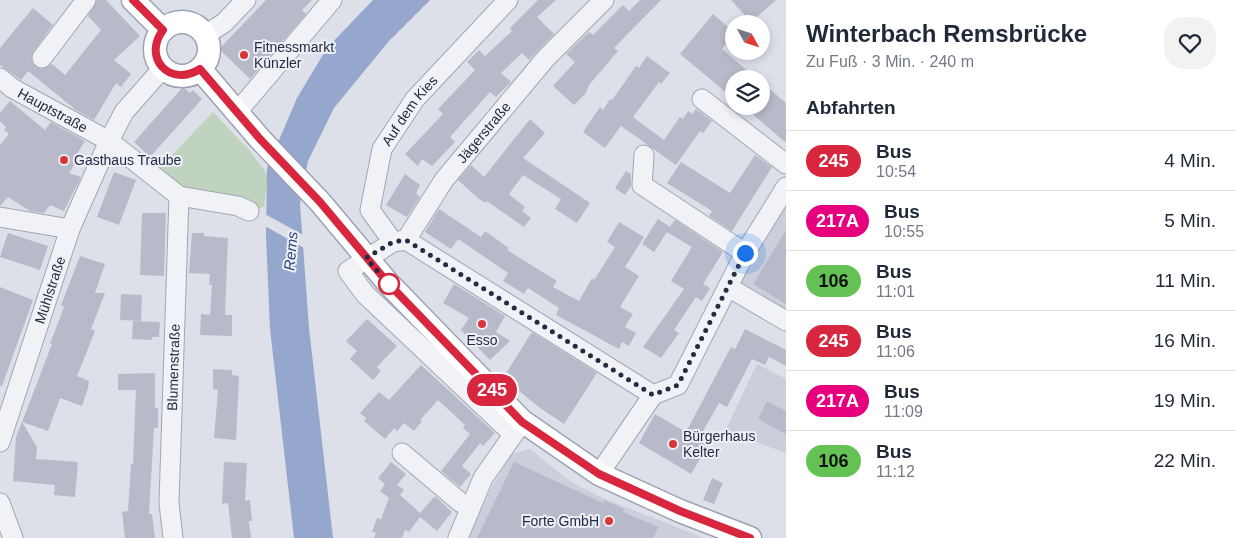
<!DOCTYPE html>
<html lang="de">
<head>
<meta charset="utf-8">
<style>
  :root { --surface:#fff; --page:#f2f2f3; --text:#1f2937; --muted:#747a83; --line:#e0e1e3 }
  body { margin:0; font-family:Arial,sans-serif; background:var(--page); color:var(--text); height:100vh; display:flex; flex-direction:column; font-size:19px; white-space:nowrap }
  * { box-sizing:border-box; margin:0 }
  p { font-size:16px; color:var(--muted) }
  .icon { flex:none; width:28px; height:28px; fill:none; stroke:currentColor; stroke-width:2; stroke-linecap:round; stroke-linejoin:round }
  .map { position:relative; flex:1; overflow:hidden }
  .sheet { display:flex; flex-direction:column; background:var(--surface); width:450px }
  .sheet>* { flex:none }
  .badge { padding:0 10px; border-radius:16px; font-size:18px; line-height:32px }
  .needle { width:32px; rotate:130deg }
  .fabs { position:absolute; left:725px; top:15px; display:grid; gap:10px }
  .fabs a { display:grid; place-items:center; width:45px; height:45px; border-radius:50%; background:var(--surface); box-shadow:0 2px 8px #0003; font-size:25px }
  .you { position:absolute; width:25px; height:25px; margin:-12px; border:4px solid #fff; border-radius:50%; background:#1a73e8; box-shadow:0 0 0 8px #1a73e833 }
  .map>.badge { position:absolute; translate:-50% -50%; box-shadow:0 0 0 2px #fff }
  h2 { padding:0 20px; font-size:19px; line-height:45px }
  .round { display:grid; place-items:center; flex:none; width:52px; height:52px; border-radius:20px; background:var(--page) }
  .summary { display:flex; align-items:center; justify-content:space-between; height:85px; padding:0 20px }
  h1 { font-size:24px; font-weight:800; line-height:38px }
  ul { padding:0; list-style:none }
  li { display:flex; align-items:center; gap:15px; height:60px; padding:0 20px; border-top:1px solid var(--line) }
  li div { flex:1 }
  li b { display:block; font-size:19px }
  li em { font-style:normal }
  li .badge { min-width:55px; font-weight:700; text-align:center }
  main { display:flex; flex:1; min-height:0 }
  .map>svg:first-child { display:block }
  .built { fill:#cbcfdb }
  .green { fill:#c0d3be }
  .water { fill:#95a7cc }
  .pier { fill:#dde0e9 }
  .building { fill:#b7bbc9 }
  .lines { fill:none; stroke-linecap:round; stroke-linejoin:round }
  .minor-casing { stroke:#a2a6b3; stroke-width:21 }
  .major-casing { stroke:#9ba2b5; stroke-width:25 }
  .minor { stroke:#f0f2f6; stroke-width:19 }
  .major { stroke:#fff; stroke-width:22 }
  .line-casing { stroke:#fff; stroke-width:11 }
  .line { stroke:#d7263d; stroke-width:8 }
  .walk { stroke:#252b41; stroke-width:5; stroke-dasharray:0 9 }
  .poi-dot { fill:#da3637; stroke:#edeff6; stroke-width:2 }
  .stop-dot { fill:#fff; stroke:#d7263d; stroke-width:2.5 }
  .labels { text-anchor:middle; stroke-width:4; stroke-linejoin:round; paint-order:stroke }
  .poi-label { font-size:14px; fill:#252b41; stroke:#edeff6; text-anchor:start }
  .street-label { font-size:14px; fill:#252b41; stroke:#edeff6 }
  .water-label { font-size:15px; font-style:italic; fill:#2c4378; stroke:#edeff6 }
</style>
</head>
<body>
<main>
<div class="map">
<svg width="786" height="538" viewBox="0 0 786 538">
  <rect width="100%" height="100%" fill="#dde0e9"/>
  <!-- built -->
  <g class="built">
    <polygon points="786,196 786,314 736,285"/>
    <polygon points="757,364 786,379 786,453 725,431"/>
    <polygon points="530,449 571,482 605,499 704,538 469,538 491,488 512,454"/>
  </g>
  <!-- green -->
  <polygon class="green" points="213,112 249,150 268,175 264,207 259,208 236,197 177,189 158,170"/>
  <!-- water -->
  <polygon class="water" points="373,0 430,0 389,41 334,108 308,161 300,204 309,328 333,538 294,538 270,329 266,236 267,168 297,98 327,48"/>
  <!-- pier -->
  <polygon class="pier" points="263,213 305,236 306,249 263,225"/>
  <!-- building -->
  <g class="building">
    <polygon points="97,0 106,0 140,36 114,60 131,74 121,87 116,83 94,120 76,110 28,71 21,80 3,67 0,65 0,48 33,8 53,25 33,52 32,63 41,69 52,64 65,75 101,30 88,16"/>
    <polygon points="266,0 312,0 302,10 306,14 250,79 219,49"/>
    <polygon points="538,0 556,0 537,17 554,34 529,60 522,53 501,73 511,82 496,97 490,92 450,137 455,142 432,166 422,159 418,166 405,154 443,114 438,109 475,70 467,62 479,50 485,56 512,31 510,28"/>
    <polygon points="640,0 661,0 614,48 618,51 589,85 586,93 574,105 553,86 575,62 566,54 589,32 593,35 623,5 629,11"/>
    <polygon points="731,0 776,0 751,22"/>
    <polygon points="713,14 734,32 722,49 757,79 734,79 734,99 680,54"/>
    <polygon points="647,56 670,73 661,84 659,82 633,117 664,140 680,117 683,119 688,111 692,114 696,109 712,121 703,133 700,131 676,165 621,126 605,148 583,132 600,107 603,110 610,99 612,100 636,66 639,68"/>
    <polygon points="761,82 786,103 786,143 743,106 761,106"/>
    <polygon points="183,87 190,93 193,90 202,99 150,157 134,142"/>
    <polygon points="10,101 45,130 51,122 85,141 75,157 78,159 69,173 81,177 64,211 50,205 44,213 30,211 8,197 0,206 0,145 9,134 4,130 6,127 0,121 0,113"/>
    <polygon points="530,119 545,133 523,158 590,203 577,223 555,209 561,199 523,175 509,194 525,207 522,211 531,218 524,227 487,201 486,203 479,199 458,180 471,165 484,177"/>
    <polygon points="755,155 772,167 732,231 709,216 712,211 667,183 681,162 730,193"/>
    <polygon points="626,171 631,174 631,186 625,195 615,188"/>
    <polygon points="114,172 136,180 119,225 97,217"/>
    <polygon points="405,174 420,185 416,193 420,197 407,217 386,205"/>
    <polygon points="439,209 481,237 485,231 509,248 507,250 557,281 553,287 579,301 592,278 594,280 615,247 607,242 619,222 644,237 625,267 639,276 620,307 633,314 625,327 636,333 629,346 622,342 619,349 556,315 559,308 528,288 524,294 503,281 508,273 458,239 451,249 425,232"/>
    <polygon points="142,213 166,213 164,276 140,275"/>
    <polygon points="658,219 670,227 675,220 723,252 703,284 710,288 702,301 696,297 674,330 679,333 661,358 643,347 684,289 671,281 692,247 667,232 654,252 642,244"/>
    <polygon points="786,230 786,304 753,284"/>
    <polygon points="8,233 48,246 40,270 0,257"/>
    <polygon points="192,233 204,233 204,236 228,238 225,315 232,315 232,336 200,335 201,314 210,315 212,285 209,285 210,274 189,273"/>
    <polygon points="80,256 105,264 95,293 105,293 91,329 95,331 77,376 89,381 88,388 82,406 60,398 48,431 22,422 52,344 50,344 64,307 61,305"/>
    <polygon points="454,284 505,316 496,332 510,341 490,360 461,330 469,318 443,303"/>
    <polygon points="0,287 33,300 2,386 0,386"/>
    <polygon points="121,294 142,295 141,321 120,320"/>
    <polygon points="367,319 397,346 377,367 381,371 373,380 350,359 357,351 346,341"/>
    <polygon points="133,321 160,322 159,337 152,337 152,340 132,339"/>
    <polygon points="745,329 786,350 786,366 769,357 765,365 752,359 727,407 719,403 698,440 708,446 691,474 639,443 655,414 686,432 731,347 735,349"/>
    <polygon points="532,332 597,373 564,424 540,408 503,378"/>
    <polygon points="421,365 495,433 483,446 480,443 462,466 471,474 460,487 441,471 470,434 463,428 465,425 438,400 420,420 422,421 414,431 404,423 397,431 394,428 385,439 364,421 366,418 360,413 379,392 389,400"/>
    <polygon points="213,369 232,370 232,375 239,376 236,440 214,438 218,390 213,389"/>
    <polygon points="155,373 155,408 158,408 158,428 154,428 149,514 152,514 155,538 125,538 122,512 128,511 131,464 133,464 136,390 118,390 118,374"/>
    <polygon points="767,401 786,411 786,434 758,419"/>
    <polygon points="22,422 37,447 36,459 78,462 75,497 54,495 55,485 13,481 16,437"/>
    <polygon points="224,462 247,463 245,501 250,500 252,521 249,521 251,538 232,538 228,503 222,504"/>
    <polygon points="391,462 406,474 397,485 404,490 400,495 420,513 435,496 452,512 437,531 420,517 409,532 405,530 402,538 374,538 376,533 372,532 377,518 381,519 389,498 380,491 385,484 378,478"/>
    <polygon points="514,462 603,503 604,500 624,509 623,512 658,527 653,538 477,538"/>
    <polygon points="712,478 723,483 714,504 703,500"/>
  </g>
  <g class="lines">
    <defs>
      <g id="minor">
        <polyline points="205,35 224,23 246,0"/>
        <polyline points="42,58 86,0"/>
        <path id="s1" d="M0,78L12,88L109,141L179,196L238,206L249,211"/>
        <polyline points="702,99 786,164"/>
        <polyline points="237,112 332,0"/>
        <polyline points="644,155 642,185 745,253"/>
        <polyline points="0,217 70,229"/>
        <polyline points="406,240 653,395"/>
        <path id="s2" d="M393,242L370,210L382,149L415,99L508,0"/>
        <polyline points="728,287 786,321"/>
        <path id="s3" d="M513,434L365,294L348,271L393,242L406,240L444,180L546,58L604,0"/>
        <path id="s4" d="M0,442L70,229L109,141L124,112L163,68"/>
        <polyline points="402,453 460,502 470,507"/>
        <polyline points="599,474 653,395 678,385 745,253 786,187"/>
        <polyline points="0,503 13,538"/>
        <path id="s5" d="M173,538L169,503L179,196"/>
        <polyline points="458,538 483,478 520,425"/>
      </g>
      <g id="major">
        <polyline points="133,0 163,30"/>
        <circle cx="182" cy="49" r="27"/>
        <polyline points="200,69 260,139 320,202 388,283 522,421 599,474 680,511 750,538"/>
      </g>
    </defs>
    <!-- minor casing -->
    <use href="#minor" class="minor-casing"/>
    <!-- major casing -->
    <use href="#major" class="major-casing"/>
    <!-- minor -->
    <use href="#minor" class="minor"/>
    <!-- major -->
    <use href="#major" class="major"/>
  </g>
  <g class="lines">
    <defs>
      <path id="line" d="M133,0L163,30C142,58 170,88 200,69L260,139L320,202L388,283L522,422L599,474L680,511L750,538"/>
    </defs>
    <!-- line casing -->
    <use href="#line" class="line-casing"/>
    <!-- line -->
    <use href="#line" class="line"/>
    <!-- walk -->
    <polyline class="walk" points="389,284 366,258 393,242 406,240 653,395 678,385 745,253"/>
  </g>
  <!-- markers -->
  <g class="poi-dot">
    <circle cx="244" cy="55" r="5"/>
    <circle cx="64" cy="160" r="5"/>
    <circle cx="482" cy="324" r="5"/>
    <circle cx="673" cy="444" r="5"/>
    <circle cx="609" cy="521" r="5"/>
  </g>
  <circle class="stop-dot" cx="389" cy="284" r="10"/>
  <g class="labels">
    <!-- poi labels -->
    <g class="poi-label">
      <text x="254" y="52">Fitnessmarkt<tspan x="254" dy="16">Künzler</tspan></text>
      <text x="74" y="165">Gasthaus Traube</text>
      <text x="482" y="345" text-anchor="middle">Esso</text>
      <text x="683" y="441">Bürgerhaus<tspan x="683" dy="16">Kelter</tspan></text>
      <text x="599" y="526" text-anchor="end">Forte GmbH</text>
    </g>
    <!-- street labels -->
    <g class="street-label">
      <text dy="5" stroke="none"><textPath href="#s1" startOffset="62">Hauptstraße</textPath></text>
      <text dy="5" stroke="none"><textPath href="#s2" startOffset="149">Auf dem Kies</textPath></text>
      <text dy="5" stroke="none"><textPath href="#s3" startOffset="432">Jägerstraße</textPath></text>
      <text dy="5" stroke="none"><textPath href="#s4" startOffset="160">Mühlstraße</textPath></text>
      <text dy="5" stroke="none"><textPath href="#s5" startOffset="171">Blumenstraße</textPath></text>
    </g>
    <!-- water labels -->
    <g class="water-label">
      <text transform="translate(291 251) rotate(-85)" y="5">Rems</text>
    </g>
  </g>
</svg>
<div class="fabs">
<a><svg class="needle" viewBox="-14 -14 28 28"><path d="M0-13l5 13h-10z" fill="#e53935"/><path d="M0 13l5-13h-10z" fill="#747a83"/></svg></a>
<a><svg class="icon" aria-label="layers" viewBox="0 0 24 24"><path d="M12 4l9 5-9 5-9-5zM3 14l9 5 9-5"/></svg></a>
</div>
<div class="you" style="left:745px;top:253px"></div>
<b class="badge" style="left:492px;top:390px;background:#d7263d;color:#fff">245</b>
</div>
<section class="sheet">
<div class="summary"><div><h1>Winterbach Remsbrücke</h1><p>Zu Fuß · 3 Min. · 240 m</p></div><a class="round"><svg class="icon" aria-label="heart" viewBox="0 0 24 24"><path d="M12 20l-8-8c-3-5 5-10 8-4 3-6 11-1 8 4z"/></svg></a></div>
<h2>Abfahrten</h2>
<ul>
<li><span class="badge" style="background:#d7263d;color:#fff">245</span><div><b>Bus</b><p>10:54</p></div><em>4 Min.</em></li>
<li><span class="badge" style="background:#e6007e;color:#fff">217A</span><div><b>Bus</b><p>10:55</p></div><em>5 Min.</em></li>
<li><span class="badge" style="background:#64c255;color:#111">106</span><div><b>Bus</b><p>11:01</p></div><em>11 Min.</em></li>
<li><span class="badge" style="background:#d7263d;color:#fff">245</span><div><b>Bus</b><p>11:06</p></div><em>16 Min.</em></li>
<li><span class="badge" style="background:#e6007e;color:#fff">217A</span><div><b>Bus</b><p>11:09</p></div><em>19 Min.</em></li>
<li><span class="badge" style="background:#64c255;color:#111">106</span><div><b>Bus</b><p>11:12</p></div><em>22 Min.</em></li>
</ul>
</section>
</main>
</body>
</html>
